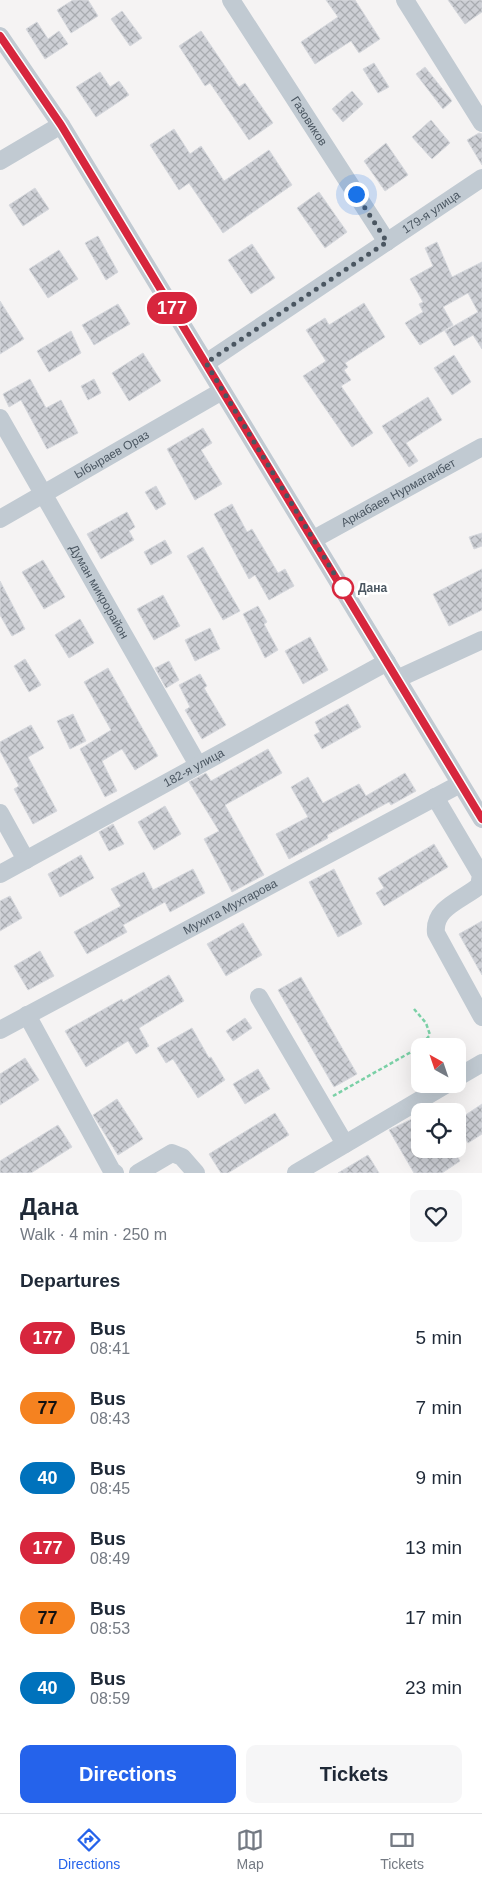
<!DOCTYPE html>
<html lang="en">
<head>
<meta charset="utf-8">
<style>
  :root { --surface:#fff; --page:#f6f6f7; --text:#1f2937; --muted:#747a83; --line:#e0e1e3; --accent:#2563eb }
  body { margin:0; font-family:Arial,sans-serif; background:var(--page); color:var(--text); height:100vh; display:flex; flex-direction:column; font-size:19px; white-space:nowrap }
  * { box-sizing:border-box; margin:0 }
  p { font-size:16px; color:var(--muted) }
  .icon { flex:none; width:28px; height:28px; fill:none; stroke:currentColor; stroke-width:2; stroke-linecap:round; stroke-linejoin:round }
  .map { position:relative; height:1173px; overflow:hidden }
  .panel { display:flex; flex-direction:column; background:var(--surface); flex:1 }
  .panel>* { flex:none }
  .badge { padding:0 10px; border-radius:16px; font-size:18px; line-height:32px }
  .needle { width:32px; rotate:320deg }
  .tools { position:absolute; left:411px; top:1038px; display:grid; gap:10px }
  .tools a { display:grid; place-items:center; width:55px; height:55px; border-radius:10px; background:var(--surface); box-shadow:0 5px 20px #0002; font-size:25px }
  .you { position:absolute; width:25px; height:25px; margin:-12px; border:4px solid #fff; border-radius:50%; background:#1a73e8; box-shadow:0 0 0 8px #1a73e833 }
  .map>.badge { position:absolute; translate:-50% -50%; box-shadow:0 0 0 2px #fff }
  h2 { padding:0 20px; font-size:19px; line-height:45px }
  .round { display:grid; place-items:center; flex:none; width:52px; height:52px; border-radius:10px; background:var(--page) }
  .summary { display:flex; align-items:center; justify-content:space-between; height:85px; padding:0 20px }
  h1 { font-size:24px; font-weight:700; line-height:38px }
  .button { display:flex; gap:10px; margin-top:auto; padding:10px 20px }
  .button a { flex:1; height:58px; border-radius:10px; background:var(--accent); color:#fff; font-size:20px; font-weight:700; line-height:58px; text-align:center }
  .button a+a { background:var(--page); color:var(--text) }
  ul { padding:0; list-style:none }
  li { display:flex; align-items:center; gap:15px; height:70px; padding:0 20px }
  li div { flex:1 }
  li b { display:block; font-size:19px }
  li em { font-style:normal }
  li .badge { min-width:55px; font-weight:700; text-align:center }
  .tabs { display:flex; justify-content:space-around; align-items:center; height:70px; border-top:1px solid var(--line); background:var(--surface); font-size:14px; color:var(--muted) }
  .tabs a { display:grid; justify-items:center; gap:2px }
  .tabs .current { color:var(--accent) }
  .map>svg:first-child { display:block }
  .building { fill:url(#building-cross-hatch); stroke:#d7d9de }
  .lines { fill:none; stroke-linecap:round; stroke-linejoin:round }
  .path { stroke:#7ad0a6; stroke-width:2.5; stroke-dasharray:4 2.5; stroke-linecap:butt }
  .minor { stroke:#c1cad2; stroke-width:18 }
  .line-casing { stroke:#fff; stroke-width:11 }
  .line { stroke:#d7263d; stroke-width:8 }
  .walk { stroke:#4a5661; stroke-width:5; stroke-dasharray:0 9 }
  .stop-dot { fill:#fff; stroke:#d7263d; stroke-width:2.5 }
  .labels { text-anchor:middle; stroke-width:5; stroke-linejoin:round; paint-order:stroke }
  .street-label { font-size:12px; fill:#4a5661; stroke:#fff }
  .stop-label { font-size:12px; font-weight:bold; fill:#4a5661; stroke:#fff; text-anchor:start }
</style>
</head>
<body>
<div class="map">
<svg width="482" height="1173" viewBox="0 0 482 1173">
  <defs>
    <pattern id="building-cross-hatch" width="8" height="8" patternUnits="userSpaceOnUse" patternTransform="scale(1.25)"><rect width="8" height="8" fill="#cdcfd5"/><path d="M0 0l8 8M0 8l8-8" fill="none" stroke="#a8abb0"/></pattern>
  </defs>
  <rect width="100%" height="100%" fill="#f5f3f3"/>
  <!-- building -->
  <g class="building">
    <polygon points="73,0 88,0 98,16 71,33 57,10"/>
    <polygon points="326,0 355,0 380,39 359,53 351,41 315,64 301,42 338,17"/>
    <polygon points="448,0 482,0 482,12 465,24"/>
    <polygon points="122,11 142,38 130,46 111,19"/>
    <polygon points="37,22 48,39 59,31 68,44 45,59 26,29"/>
    <polygon points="201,31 239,87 245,83 273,123 249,140 210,83 205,86 179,46"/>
    <polygon points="374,63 389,87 378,93 363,69"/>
    <polygon points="425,67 452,101 443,109 416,74"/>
    <polygon points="100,72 110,87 119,81 129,95 96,117 76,87"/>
    <polygon points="352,91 363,104 343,122 332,109"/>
    <polygon points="431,120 450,143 432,159 412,137"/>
    <polygon points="174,129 190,154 201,146 224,181 269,150 292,185 223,233 189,183 179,190 150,145"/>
    <polygon points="479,133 482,134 482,165 467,140"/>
    <polygon points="386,143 408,175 385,191 364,161"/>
    <polygon points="35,188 49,209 23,226 9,205"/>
    <polygon points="319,192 347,232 325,248 297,208"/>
    <polygon points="98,236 118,272 106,280 85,243"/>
    <polygon points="437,242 452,277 482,262 482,349 473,335 454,346 445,331 478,312 468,293 443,307 453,325 420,345 405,323 423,312 419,304 423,302 410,279 433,266 425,248"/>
    <polygon points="252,244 275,278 251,294 228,260"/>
    <polygon points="59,250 78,279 48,298 29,269"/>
    <polygon points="0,301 24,339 0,354"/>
    <polygon points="364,303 385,337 345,363 348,367 344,370 351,380 341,386 373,433 352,447 303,376 326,361 306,330 325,318 329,325"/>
    <polygon points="118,304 130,324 94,345 82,325"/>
    <polygon points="71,331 81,353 49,372 37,351"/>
    <polygon points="143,353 161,381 129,401 112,373"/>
    <polygon points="454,355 471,382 452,395 434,368"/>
    <polygon points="30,379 46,408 61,400 78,433 47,449 21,400 9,407 3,394"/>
    <polygon points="94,379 101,393 88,400 81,386"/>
    <polygon points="428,397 442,420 406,443 418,461 409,467 382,426"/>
    <polygon points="203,428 212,443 201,450 222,484 195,500 167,449"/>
    <polygon points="156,486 166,504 156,510 145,492"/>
    <polygon points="232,504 247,532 252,529 278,573 285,569 294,586 269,600 255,575 249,579 214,514"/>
    <polygon points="127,512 135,527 129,531 134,540 101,559 87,534"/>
    <polygon points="482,533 482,546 474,549 469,537"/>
    <polygon points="165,540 172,553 151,565 144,552"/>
    <polygon points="203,547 240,611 223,620 187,556"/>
    <polygon points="43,560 65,597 44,609 22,572"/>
    <polygon points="482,569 482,610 449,626 433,594"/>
    <polygon points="0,581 25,629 12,636 0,615"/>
    <polygon points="163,595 180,626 154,640 137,609"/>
    <polygon points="258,606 267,622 264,624 278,650 265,658 243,614"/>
    <polygon points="80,619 94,643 69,658 55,635"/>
    <polygon points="210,628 220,649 195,661 185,640"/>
    <polygon points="310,637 328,670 303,684 285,651"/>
    <polygon points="25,659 41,685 29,692 14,666"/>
    <polygon points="169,661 179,680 166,688 155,668"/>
    <polygon points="108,668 158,756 135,770 122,749 102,761 117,791 105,797 80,749 111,730 84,682"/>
    <polygon points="200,674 207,686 204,688 226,725 202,739 185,710 190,707 179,685"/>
    <polygon points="348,704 361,727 322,749 314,735 320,732 315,722"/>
    <polygon points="73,714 86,741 70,749 57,721"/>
    <polygon points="31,725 44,748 28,757 57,811 33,824 14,789 19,786 0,751 0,742"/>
    <polygon points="268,749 282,773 225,805 264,875 232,892 204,839 219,831 189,782 206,773 211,781"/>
    <polygon points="405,773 416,791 391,805 389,802 327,835 328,838 289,859 276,834 308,817 291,787 308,777 323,803 359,784 366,796"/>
    <polygon points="165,806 181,834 154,850 138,822"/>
    <polygon points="113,824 124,844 109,851 99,832"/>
    <polygon points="434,844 448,867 384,906 376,893 384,888 378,878"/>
    <polygon points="81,855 94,878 60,897 48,874"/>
    <polygon points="193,869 205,893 170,912 165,902 123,925 127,932 87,954 74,932 121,906 111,889 144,872 153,890"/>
    <polygon points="334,869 362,924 338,937 309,882"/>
    <polygon points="10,896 22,918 0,931 0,901"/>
    <polygon points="482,921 482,975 459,934"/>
    <polygon points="243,923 262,955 226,976 207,944"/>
    <polygon points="40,951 54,976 28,990 14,966"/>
    <polygon points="169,975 184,1001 139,1028 149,1046 136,1054 128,1041 86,1067 65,1031 122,999 123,1002"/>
    <polygon points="301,977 357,1074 334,1087 278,990"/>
    <polygon points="245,1018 252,1028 233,1041 226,1031"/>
    <polygon points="192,1028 209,1058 211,1057 225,1080 198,1098 173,1059 166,1063 157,1048"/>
    <polygon points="25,1058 39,1080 0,1105 0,1074"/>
    <polygon points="258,1069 270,1089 245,1104 233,1084"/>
    <polygon points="117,1099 143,1139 118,1155 93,1115"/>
    <polygon points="482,1104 482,1134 468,1143 458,1126 458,1120"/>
    <polygon points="275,1113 289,1135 228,1173 221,1173 209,1154"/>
    <polygon points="412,1119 420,1136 420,1149 452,1149 460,1161 442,1173 414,1173 389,1130"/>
    <polygon points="58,1125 72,1147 31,1173 0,1173 0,1161"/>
    <polygon points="368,1155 379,1173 338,1173"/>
  </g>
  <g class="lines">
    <!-- path -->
    <g class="path">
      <polyline points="414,1009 426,1023 430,1035 420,1046"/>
      <polyline points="333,1096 420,1047"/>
    </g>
    <!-- minor -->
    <g class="minor">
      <path id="s1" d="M231,0L387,242"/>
      <polyline points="405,0 482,123"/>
      <polyline points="0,36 61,125 482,819"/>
      <polyline points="0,161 61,125"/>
      <path id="s2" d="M206,363L482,178"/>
      <path id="s3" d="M0,418L198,765"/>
      <path id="s4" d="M0,519L222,391"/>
      <path id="s5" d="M314,539L482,447"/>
      <polyline points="397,679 482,640"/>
      <path d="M435,797L481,875L479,886C462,900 433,908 436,933L482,1017"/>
      <polyline points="0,813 26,860"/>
      <path id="s6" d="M0,874L387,662"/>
      <polyline points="259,997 345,1144"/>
      <polyline points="27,1015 112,1171 115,1173"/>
      <path id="s7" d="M0,1030L460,784"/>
      <polyline points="458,1077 482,1063"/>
      <polyline points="138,1173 172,1153 182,1157 196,1173"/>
      <polyline points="296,1173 447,1084"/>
    </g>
  </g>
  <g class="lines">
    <defs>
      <polyline id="line" points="0,36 61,125 482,819"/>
    </defs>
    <!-- line casing -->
    <use href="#line" class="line-casing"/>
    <!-- line -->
    <use href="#line" class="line"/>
    <!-- walk -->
    <polyline class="walk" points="343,588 206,363 387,242 356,194"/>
  </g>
  <!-- markers -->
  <circle class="stop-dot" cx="343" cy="588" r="10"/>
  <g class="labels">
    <!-- street labels -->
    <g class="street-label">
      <text dy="4" stroke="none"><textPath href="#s1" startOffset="144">Газовиков</textPath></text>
      <text dy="4" stroke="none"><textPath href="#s2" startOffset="271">179-я улица</textPath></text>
      <text dy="4" stroke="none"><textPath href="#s4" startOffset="129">Ыбыраев Ораз</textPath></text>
      <text dy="4" stroke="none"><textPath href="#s5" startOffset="96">Аркабаев Нурмаганбет</textPath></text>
      <text dy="4" stroke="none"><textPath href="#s3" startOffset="200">Думан микрорайон</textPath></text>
      <text dy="4" stroke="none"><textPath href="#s6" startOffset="221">182-я улица</textPath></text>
      <text dy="4" stroke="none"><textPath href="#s7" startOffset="261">Мухита Мухтарова</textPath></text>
    </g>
    <!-- stop labels -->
    <g class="stop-label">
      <text x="358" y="592">Дана</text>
    </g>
  </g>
</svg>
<div class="tools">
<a><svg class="needle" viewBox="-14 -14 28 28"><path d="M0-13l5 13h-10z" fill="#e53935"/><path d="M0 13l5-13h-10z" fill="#747a83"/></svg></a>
<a><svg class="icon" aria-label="locate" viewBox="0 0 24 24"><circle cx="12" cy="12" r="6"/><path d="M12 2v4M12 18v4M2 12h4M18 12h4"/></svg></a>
</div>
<div class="you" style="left:356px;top:194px"></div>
<b class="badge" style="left:172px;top:308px;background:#d7263d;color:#fff">177</b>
</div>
<section class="panel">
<div class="summary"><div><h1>Дана</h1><p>Walk · 4 min · 250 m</p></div><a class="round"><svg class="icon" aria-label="heart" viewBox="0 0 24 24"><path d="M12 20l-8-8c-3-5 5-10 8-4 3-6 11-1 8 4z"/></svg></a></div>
<h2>Departures</h2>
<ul>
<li><span class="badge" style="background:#d7263d;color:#fff">177</span><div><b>Bus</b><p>08:41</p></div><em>5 min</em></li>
<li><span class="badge" style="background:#f58220;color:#111">77</span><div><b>Bus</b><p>08:43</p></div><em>7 min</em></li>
<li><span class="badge" style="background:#0072bc;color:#fff">40</span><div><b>Bus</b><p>08:45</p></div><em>9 min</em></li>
<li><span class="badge" style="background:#d7263d;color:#fff">177</span><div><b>Bus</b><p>08:49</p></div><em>13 min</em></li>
<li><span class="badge" style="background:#f58220;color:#111">77</span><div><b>Bus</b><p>08:53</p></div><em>17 min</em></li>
<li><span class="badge" style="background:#0072bc;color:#fff">40</span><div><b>Bus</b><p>08:59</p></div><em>23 min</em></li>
</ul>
<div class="button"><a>Directions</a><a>Tickets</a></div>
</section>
<nav class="tabs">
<a class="current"><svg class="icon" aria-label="directions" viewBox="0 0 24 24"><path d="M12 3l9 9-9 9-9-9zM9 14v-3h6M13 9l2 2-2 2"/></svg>Directions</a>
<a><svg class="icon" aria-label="map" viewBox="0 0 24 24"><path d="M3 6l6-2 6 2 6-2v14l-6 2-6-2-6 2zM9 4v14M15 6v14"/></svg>Map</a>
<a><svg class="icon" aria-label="tickets" viewBox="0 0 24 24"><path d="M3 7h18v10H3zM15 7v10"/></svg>Tickets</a>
</nav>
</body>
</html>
